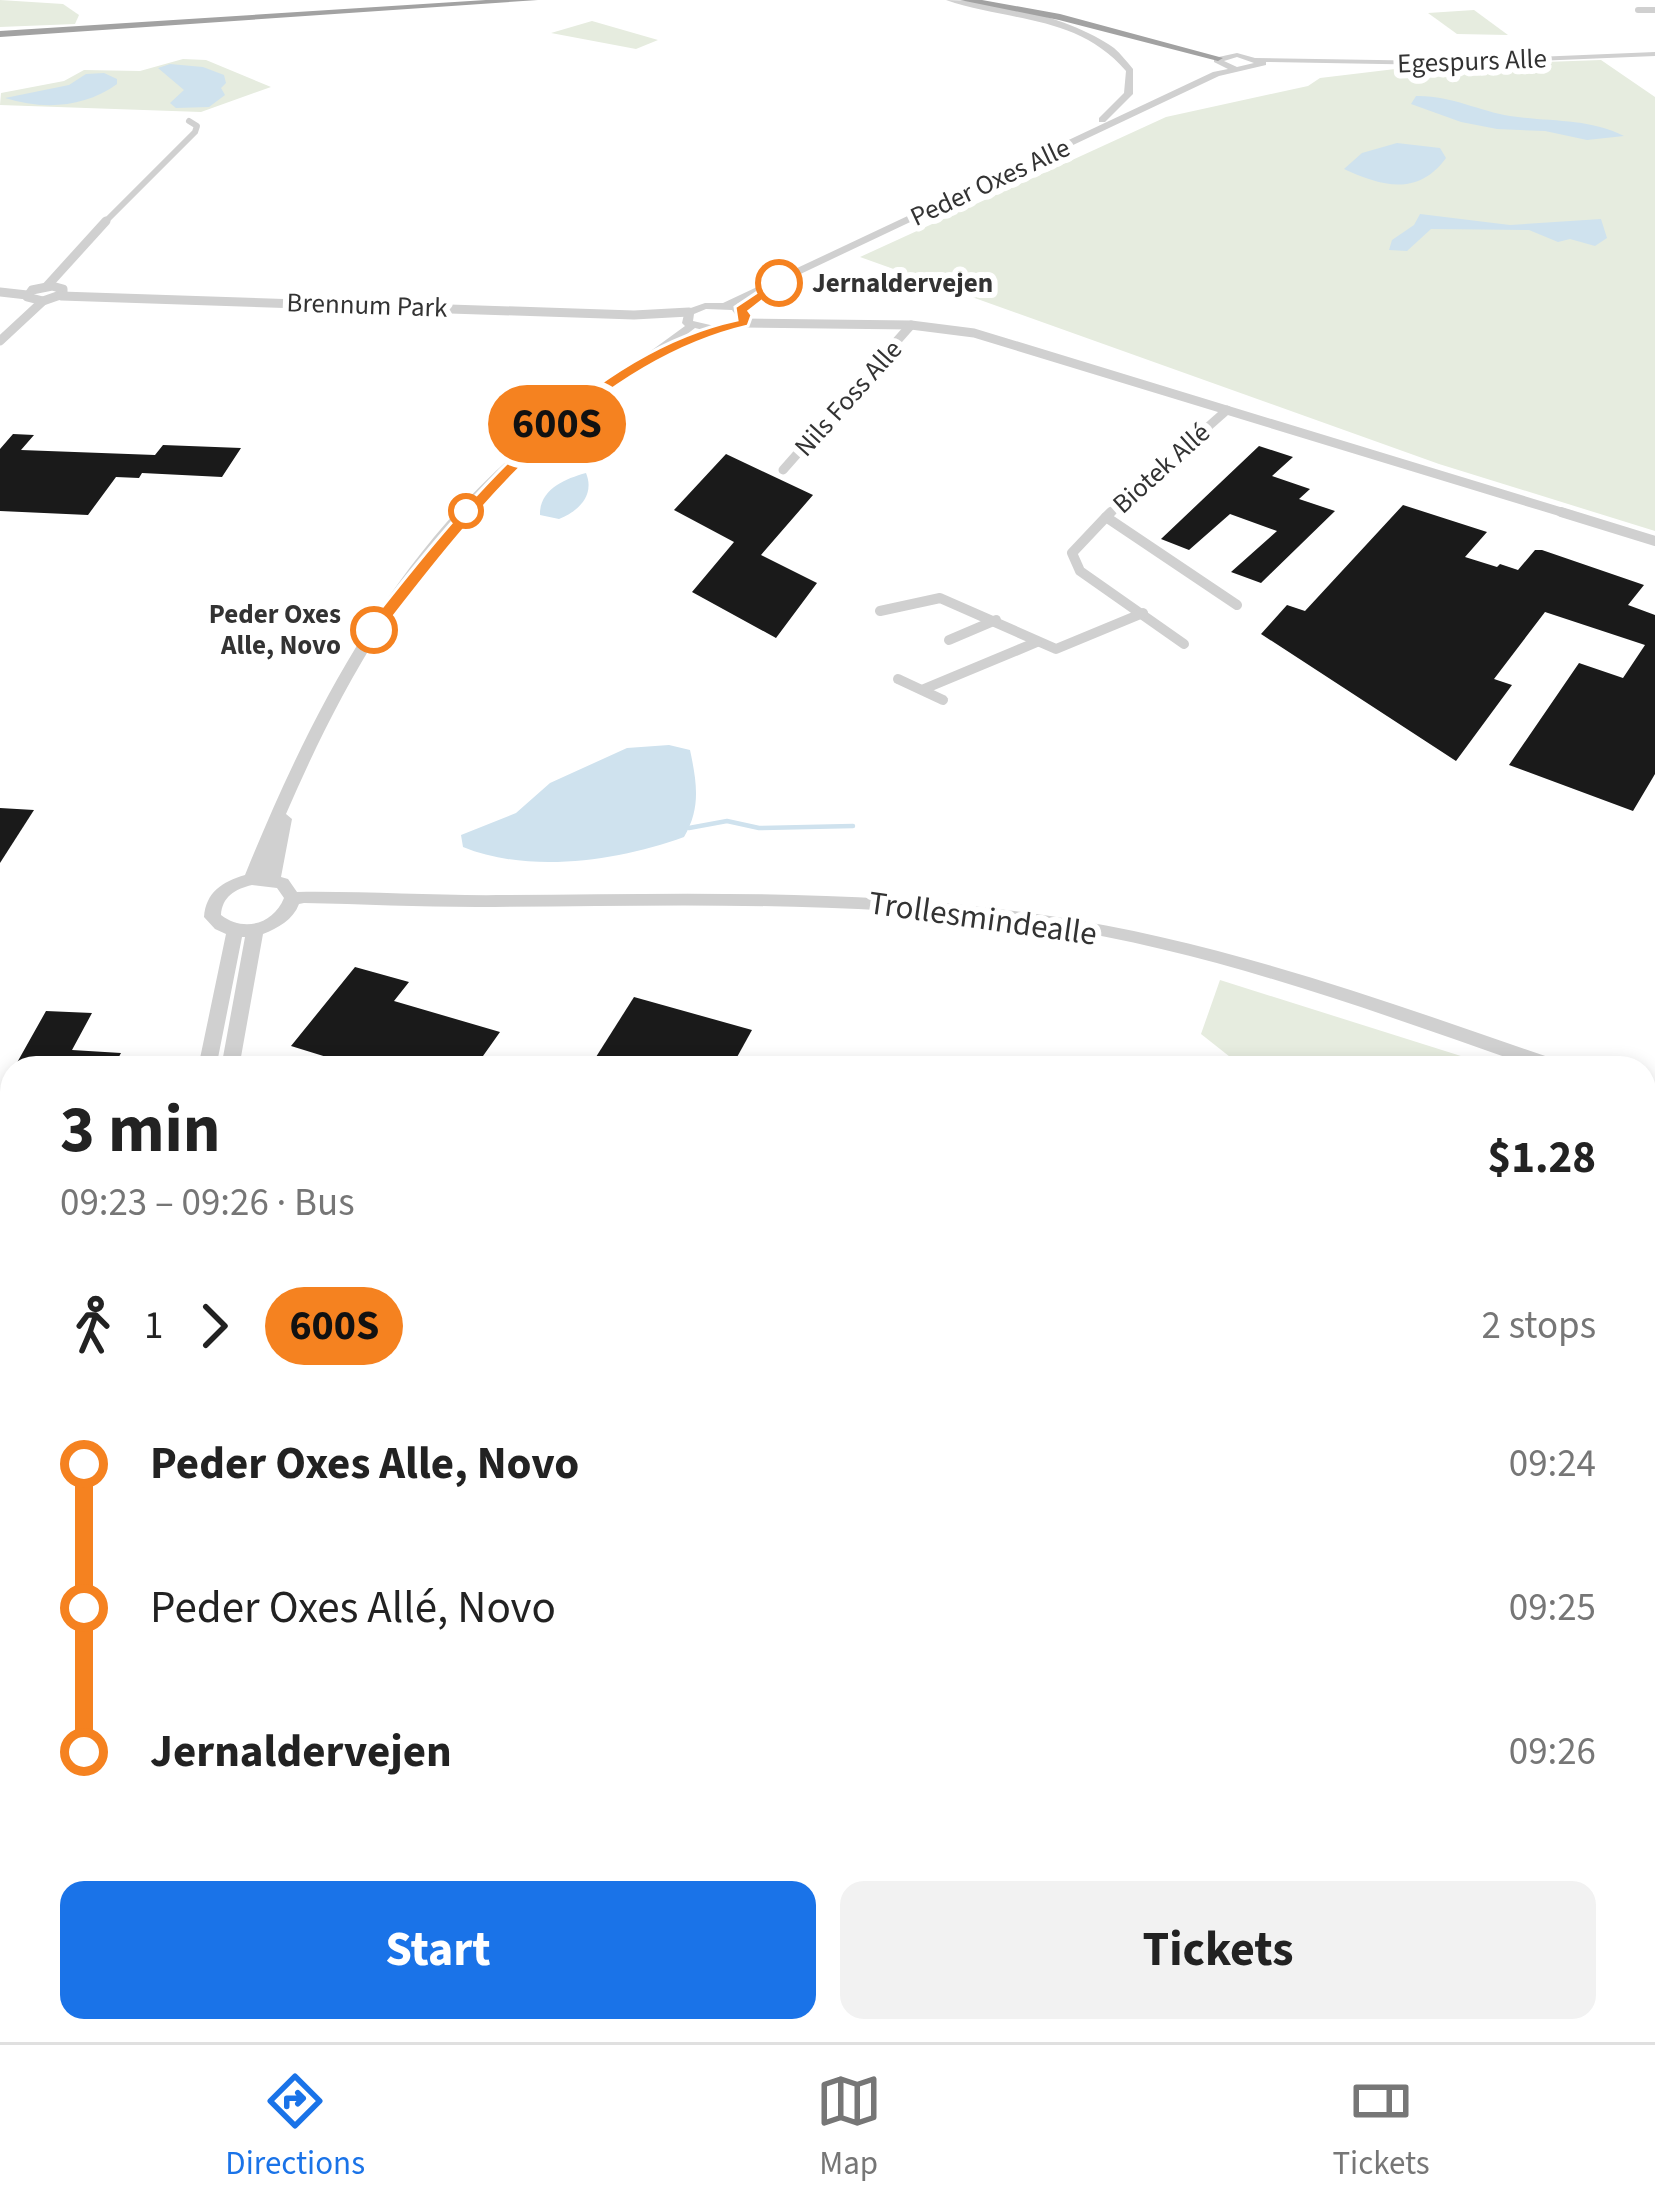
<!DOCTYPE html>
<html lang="en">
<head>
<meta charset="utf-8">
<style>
  :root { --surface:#fff; --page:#f2f2f2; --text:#222; --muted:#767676; --line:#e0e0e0; --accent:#1a73e8 }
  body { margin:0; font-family:"Source Sans 3",sans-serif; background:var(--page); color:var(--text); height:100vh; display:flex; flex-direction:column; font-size:45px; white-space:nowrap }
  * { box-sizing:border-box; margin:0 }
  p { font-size:39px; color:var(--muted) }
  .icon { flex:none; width:66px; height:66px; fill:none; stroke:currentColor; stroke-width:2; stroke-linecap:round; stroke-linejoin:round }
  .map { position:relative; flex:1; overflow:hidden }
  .side { position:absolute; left:0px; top:1056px; width:1656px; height:987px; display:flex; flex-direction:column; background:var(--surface); border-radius:36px 36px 0 0; box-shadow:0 6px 18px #0003 }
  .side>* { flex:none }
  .badge { padding:0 24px; border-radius:39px; font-size:42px; line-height:78px }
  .map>.badge { position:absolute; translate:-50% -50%; box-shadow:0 0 0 6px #fff }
  .legs { display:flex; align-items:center; gap:18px; height:132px; padding:0 60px; font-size:39px }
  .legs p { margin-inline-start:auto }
  .overview { display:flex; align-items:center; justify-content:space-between; height:204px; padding:0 60px }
  h1 { font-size:66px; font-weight:700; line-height:90px }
  .cta { display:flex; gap:24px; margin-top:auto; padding:24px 60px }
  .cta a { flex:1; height:138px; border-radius:24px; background:var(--accent); color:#fff; font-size:48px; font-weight:700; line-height:138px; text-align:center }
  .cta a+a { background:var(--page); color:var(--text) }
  ul { padding:0 60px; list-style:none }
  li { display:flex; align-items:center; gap:42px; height:144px; font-size:45px }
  li i { display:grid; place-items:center; width:18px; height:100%; margin:0 15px; background:currentColor }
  li i::after { content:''; width:30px; height:30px; margin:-15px; border:9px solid; border-radius:50%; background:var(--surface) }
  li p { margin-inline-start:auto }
  li:first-child i { background:linear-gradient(#0000 50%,currentColor 0) }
  li:last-child i { background:linear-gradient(currentColor 50%,#0000 0) }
  .menu { display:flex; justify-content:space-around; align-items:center; height:168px; border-top:3px solid var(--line); background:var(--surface); font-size:33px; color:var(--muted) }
  .menu a { display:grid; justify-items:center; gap:6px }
  .menu .on { color:var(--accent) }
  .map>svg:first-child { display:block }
  .green { fill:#e6ecdf }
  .water { fill:#cfe2ee }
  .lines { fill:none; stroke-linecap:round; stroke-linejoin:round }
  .stream { stroke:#cfe2ee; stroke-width:4.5 }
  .building { fill:#1a1a1a }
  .minor-far4 { stroke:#d0d0d0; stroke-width:6 }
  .minor-far3 { stroke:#d0d0d0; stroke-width:9 }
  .minor-far2 { stroke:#d0d0d0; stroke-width:10 }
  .minor-far1 { stroke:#d0d0d0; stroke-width:15 }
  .minor { stroke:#d0d0d0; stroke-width:18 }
  .tertiary { fill:#d0d0d0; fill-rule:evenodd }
  .trunk { fill:#a2a2a2; fill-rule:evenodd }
  .line-1 { fill:#f58220; stroke:#fff; stroke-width:3 }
  .stop-1-dot { fill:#fff; stroke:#f58220; stroke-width:6 }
  .labels { text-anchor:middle; stroke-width:12; stroke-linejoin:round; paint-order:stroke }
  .far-street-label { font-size:27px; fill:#333; stroke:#fff }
  .far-stop-label { font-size:27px; font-weight:bold; fill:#333; stroke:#fff; text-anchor:start }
  .street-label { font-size:33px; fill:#333; stroke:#fff }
</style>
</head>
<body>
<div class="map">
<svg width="1655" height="2042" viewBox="0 0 1655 2042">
  <rect width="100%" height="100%" fill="#fff"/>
  <!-- green -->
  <g class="green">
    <polygon points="0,0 63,4 79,15 75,24 0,27"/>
    <polygon points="1474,10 1508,35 1457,34 1428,13"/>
    <polygon points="592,21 658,40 636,49 551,33"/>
    <polygon points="183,59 206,60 271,87 201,112 0,105 1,93 64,81 84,70 140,71"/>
    <polygon points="1601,60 1655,97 1655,531 1439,464 860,257 1166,117 1308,86 1320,78 1412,67"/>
    <polygon points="1220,980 1499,1068 1244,1068 1201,1034"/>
    <polygon points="1644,1120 1655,1124 1655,1577 1644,1573"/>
    <polygon points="0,1353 12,1363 12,2031 302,2031 302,2042 0,2042"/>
  </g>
  <!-- water -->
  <g class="water">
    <polygon points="170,64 203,67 224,75 226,83 221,88 225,95 209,107 176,108 170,103 184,90 158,68"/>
    <path d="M104,73L117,79V84C84,108 43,110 5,98L69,85L86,74Z"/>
    <path d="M1416,96C1450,95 1479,111 1510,116C1548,122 1589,118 1624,136L1587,140L1545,131L1497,129L1461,122L1411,104Z"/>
    <path d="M1397,143L1440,148L1446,158C1418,196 1383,187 1344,169L1362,153Z"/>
    <polygon points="1420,214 1510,225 1601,219 1607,238 1595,246 1570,239 1558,242 1529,230 1431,229 1407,251 1389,250 1392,240 1414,225"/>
    <path d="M586,473C595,495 579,511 559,519L540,515C539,490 564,479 586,473Z"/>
    <path d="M669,745L690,750C697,783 701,808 684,837C618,861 529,874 463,847L461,835L516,813L550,783L627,748Z"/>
  </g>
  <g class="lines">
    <!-- stream -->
    <polyline class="stream" points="689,828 727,821 759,828 853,826"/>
  </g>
  <!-- building -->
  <g class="building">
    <polygon points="13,434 34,435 21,450 155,455 163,445 241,448 222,477 142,473 139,478 116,477 88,515 0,511 0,449"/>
    <polygon points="1259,446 1293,457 1272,476 1310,489 1299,499 1335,511 1261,583 1231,572 1277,531 1230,514 1189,550 1161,539"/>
    <polygon points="726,454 813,495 761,555 817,583 776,638 692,592 734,542 674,510"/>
    <polygon points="1403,505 1487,532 1465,557 1497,567 1500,564 1518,570 1535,550 1542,550 1644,585 1628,605 1655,615 1655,774 1633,811 1509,765 1579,663 1623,678 1645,645 1545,612 1494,679 1512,685 1456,761 1261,634 1287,605 1305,611"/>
    <polygon points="0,808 34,810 0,863"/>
    <polygon points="355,967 409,982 394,1001 500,1032 483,1056 510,1064 510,1068 342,1068 346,1063 291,1046"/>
    <polygon points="634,997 752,1030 731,1068 589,1068"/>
    <polygon points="46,1011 92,1013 72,1050 121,1053 113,1068 14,1068"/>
  </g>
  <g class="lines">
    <!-- minor-far4 -->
    <g class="minor-far4">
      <polyline points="1638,10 1655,10"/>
      <polyline points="103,224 195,132 197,126 189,121"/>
    </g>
    <!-- minor-far3 -->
    <g class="minor-far3">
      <polyline points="47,286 106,221"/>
      <polygon points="52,286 63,289 63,294 43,301 27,297 32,290"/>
      <polyline points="0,292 27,295"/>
      <polyline points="61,296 634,315 689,312"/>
      <polyline points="743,323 911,325 974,333 1571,515"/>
      <polyline points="0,341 43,301"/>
      <polyline points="783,470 911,325"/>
      <polyline points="1108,515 1227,410"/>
    </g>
    <!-- minor-far2 -->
    <g class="minor-far2">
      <polyline points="1111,512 1106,517 1237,605"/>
      <polyline points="1561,512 1655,541"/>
      <polyline points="1106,517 1072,553 1080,571 1184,644"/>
      <polyline points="880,611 940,598 1056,649 1143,613"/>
      <polyline points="949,640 996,620"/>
      <polyline points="898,679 943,700"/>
      <polyline points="924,689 1037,642"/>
    </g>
    <!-- minor-far1 -->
    <polyline class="minor-far1" points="0,1311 12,1321"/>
    <!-- minor -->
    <polyline class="minor" points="1285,2042 1286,2031"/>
    <!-- tertiary -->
    <g class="tertiary">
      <path d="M946,0C995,0 1074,19 1114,48C1121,54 1127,62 1133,69V94L1105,122H1099V118L1124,93L1126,71C1077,14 1009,22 946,0Z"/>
      <path d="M1655,52V56L1438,65L1266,62V65L1219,76L737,304L749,317V321L720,334L695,328C637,373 574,414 519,463C413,559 342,684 286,814L292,819L281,877L288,879L297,892C366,891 436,896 506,895C687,894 869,888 1050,916C1226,942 1397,1005 1565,1063L1567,1068H1537C1378,1013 1216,952 1049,927C859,899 668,906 477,907C419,907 362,904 304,903L299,904C293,920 278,928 263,934L239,1068H221L245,937H242L216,1068H198L226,934L215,929L204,917C206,892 222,882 245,875C307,722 384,571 509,459C564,410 626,370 685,326L682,323L685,310L705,303H723L1213,72L1228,69L1214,62V58L1237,53L1255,58L1438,61ZM1237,57L1254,63L1237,67L1224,61ZM706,309L732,310L738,318L719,327L693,321L694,314ZM252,885L277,888L284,898C273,925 243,932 221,915C222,897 235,889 252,885Z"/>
      <polygon points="1644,1091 1655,1094 1655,1109 1644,1106"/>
      <polygon points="340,2031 368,2031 371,2042 343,2042"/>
    </g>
    <!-- trunk -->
    <g class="trunk">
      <polygon points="486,0 538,0 0,37 0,31"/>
      <polygon points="960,0 982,0 1060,14 1223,58 1218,61 1059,20"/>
    </g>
  </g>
  <!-- line-1 -->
  <path class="line-1" d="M774,281L785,283L749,311L752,315L748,326C590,363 474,512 380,634H367V626C459,509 584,353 737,320L735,307Z"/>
  <!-- markers -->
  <g class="stop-1-dot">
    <circle cx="779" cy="283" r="21"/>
    <circle cx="466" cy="511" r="15"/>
    <circle cx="374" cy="630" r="21"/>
  </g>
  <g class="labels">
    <!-- far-street labels -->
    <g class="far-street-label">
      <text transform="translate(1472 61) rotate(-2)" y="9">Egespurs Alle</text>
      <text transform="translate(990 182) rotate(-25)" y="9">Peder Oxes Alle</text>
      <text transform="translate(367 305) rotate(2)" y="9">Brennum Park</text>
      <text transform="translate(848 398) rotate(-48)" y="9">Nils Foss Alle</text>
      <text transform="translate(1161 468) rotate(-42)" y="9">Biotek Allé</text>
    </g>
    <!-- far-stop labels -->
    <g class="far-stop-label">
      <text x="812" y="292">Jernaldervejen</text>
      <text x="341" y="623" text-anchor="end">Peder Oxes<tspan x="341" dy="31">Alle, Novo</tspan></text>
    </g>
    <!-- street labels -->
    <g class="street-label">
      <text transform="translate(983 917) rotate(8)" y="12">Trollesmindealle</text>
    </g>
  </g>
</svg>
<b class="badge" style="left:557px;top:424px;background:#f58220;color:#111">600S</b>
<section class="side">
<div class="overview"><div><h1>3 min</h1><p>09:23 – 09:26 · Bus</p></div><b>$1.28</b></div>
<div class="legs"><svg class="icon" aria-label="walk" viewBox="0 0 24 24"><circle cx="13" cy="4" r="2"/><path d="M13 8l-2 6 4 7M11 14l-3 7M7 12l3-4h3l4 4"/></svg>1<svg class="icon" aria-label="forward" viewBox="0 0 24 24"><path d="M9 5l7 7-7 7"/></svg><b class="badge" style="background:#f58220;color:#111">600S</b><p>2 stops</p></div>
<ul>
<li><i style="color:#f58220"></i><b>Peder Oxes Alle, Novo</b><p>09:24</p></li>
<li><i style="color:#f58220"></i><span>Peder Oxes Allé, Novo</span><p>09:25</p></li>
<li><i style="color:#f58220"></i><b>Jernaldervejen</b><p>09:26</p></li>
</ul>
<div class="cta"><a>Start</a><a>Tickets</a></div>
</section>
</div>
<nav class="menu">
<a class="on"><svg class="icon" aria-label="directions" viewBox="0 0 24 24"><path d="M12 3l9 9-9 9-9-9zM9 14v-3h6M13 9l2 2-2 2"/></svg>Directions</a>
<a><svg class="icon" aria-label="map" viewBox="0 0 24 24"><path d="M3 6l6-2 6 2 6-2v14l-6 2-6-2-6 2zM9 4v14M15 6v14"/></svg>Map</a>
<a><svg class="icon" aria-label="tickets" viewBox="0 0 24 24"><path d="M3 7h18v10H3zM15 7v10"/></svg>Tickets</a>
</nav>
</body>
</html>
